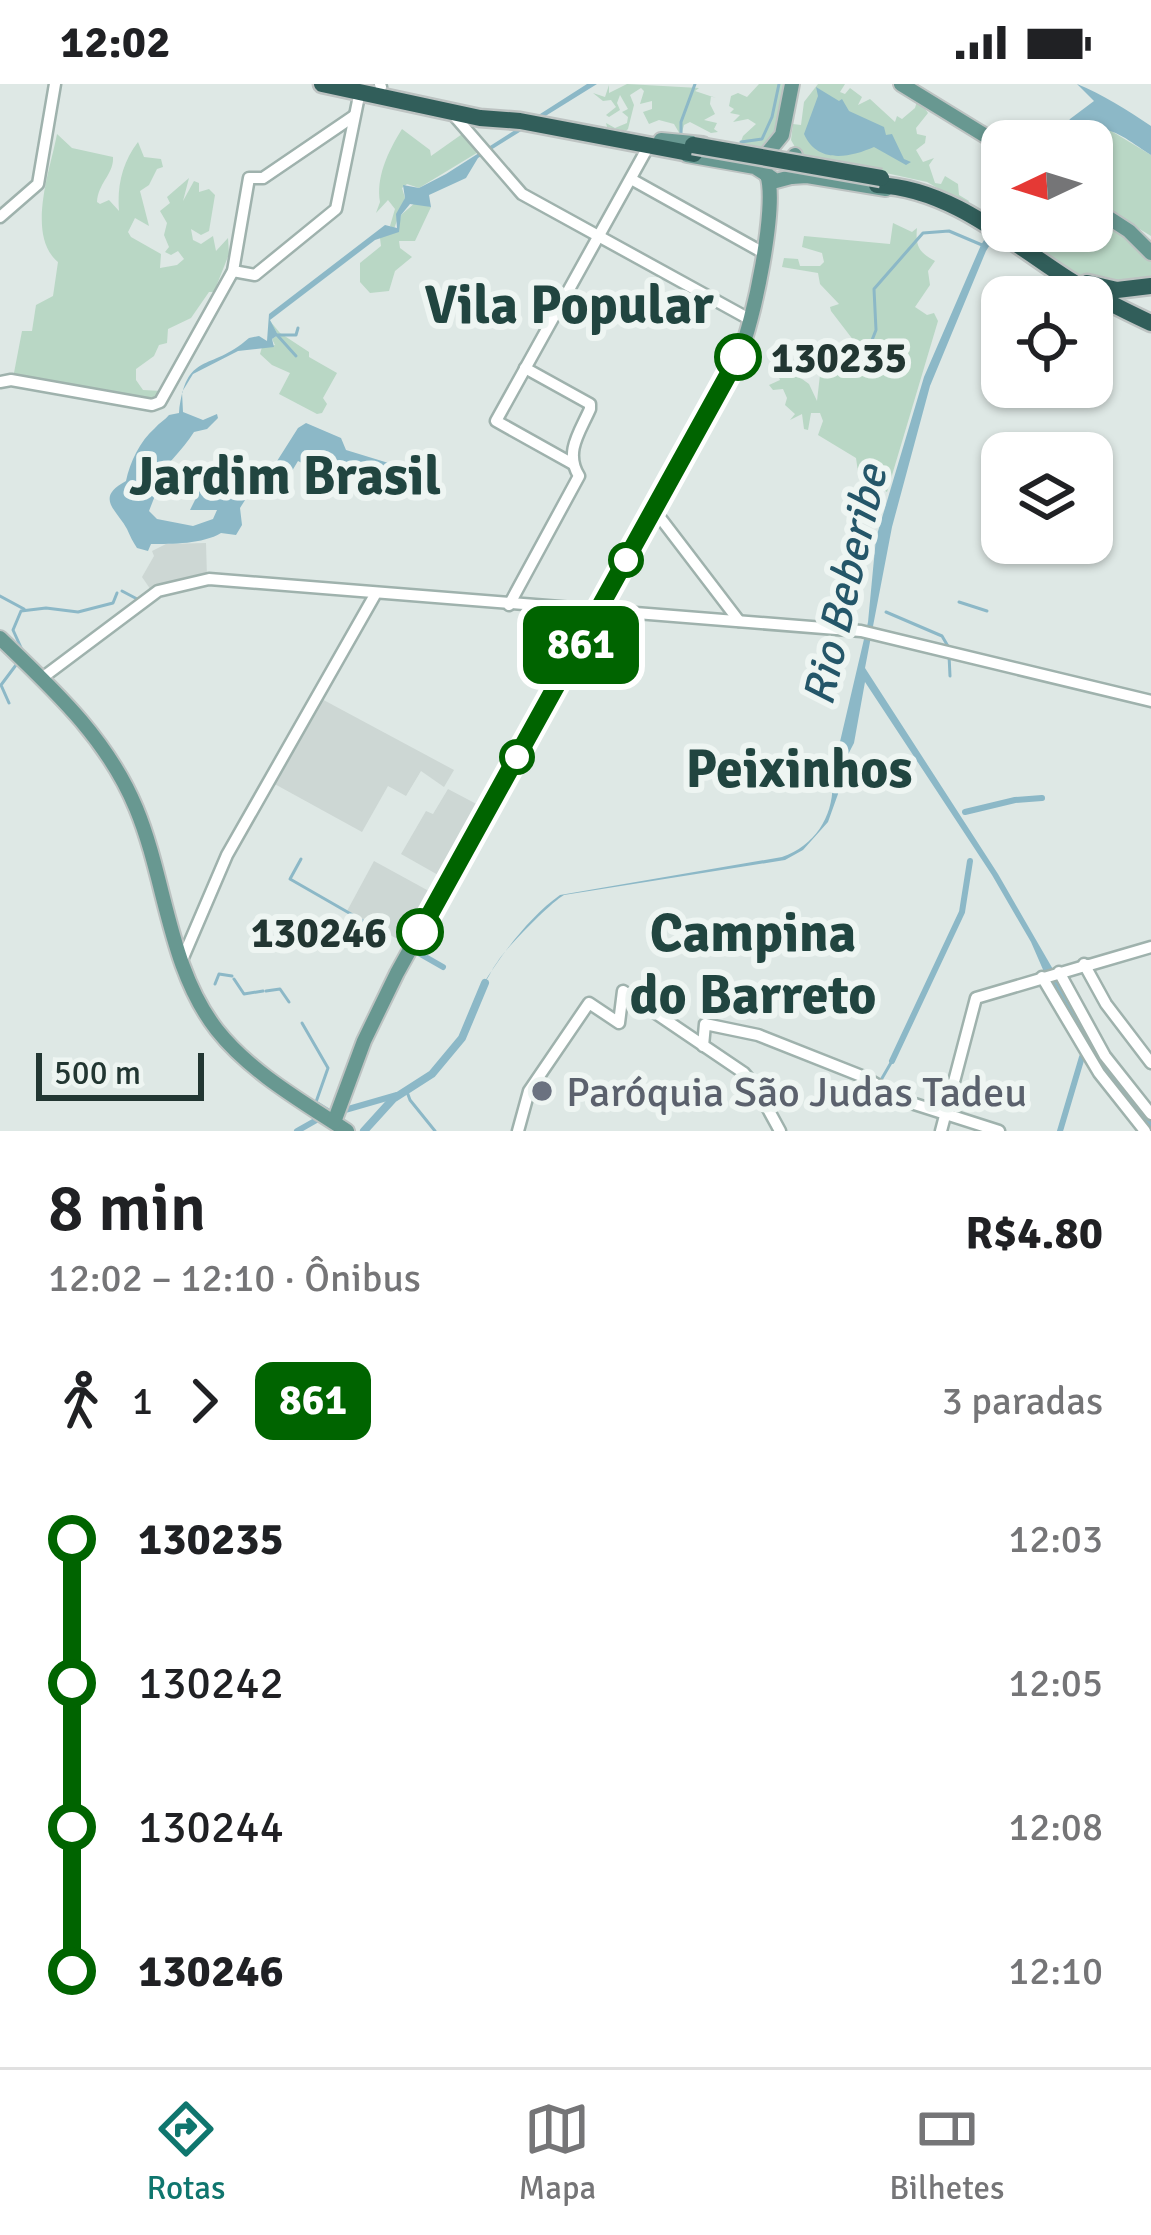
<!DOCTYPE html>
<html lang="pt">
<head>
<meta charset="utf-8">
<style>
  :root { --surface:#fff; --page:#f2f2f2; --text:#202124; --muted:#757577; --line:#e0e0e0; --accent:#0f766e }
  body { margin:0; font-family:Signika,sans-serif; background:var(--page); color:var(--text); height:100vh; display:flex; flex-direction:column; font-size:45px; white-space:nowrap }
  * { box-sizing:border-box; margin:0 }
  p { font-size:39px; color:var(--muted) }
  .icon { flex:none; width:66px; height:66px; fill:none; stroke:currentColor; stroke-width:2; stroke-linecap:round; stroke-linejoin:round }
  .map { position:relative; height:1047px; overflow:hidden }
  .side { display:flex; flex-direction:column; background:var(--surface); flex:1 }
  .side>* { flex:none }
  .badge { padding:0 24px; border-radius:18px; font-size:42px; line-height:78px }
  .needle { width:78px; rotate:266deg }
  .buttons { position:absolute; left:981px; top:36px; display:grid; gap:24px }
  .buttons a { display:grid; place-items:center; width:132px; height:132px; border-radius:24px; background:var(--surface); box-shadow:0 3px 9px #0004; font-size:60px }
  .scale { position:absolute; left:36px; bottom:30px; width:168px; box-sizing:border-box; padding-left:12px; border:6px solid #223632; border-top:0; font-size:33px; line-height:42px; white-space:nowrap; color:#223632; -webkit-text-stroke:9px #eef5f2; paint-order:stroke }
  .map>.badge { position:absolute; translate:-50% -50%; box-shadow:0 0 0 6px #fff }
  .legs { display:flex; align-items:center; gap:18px; height:132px; padding:0 48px; font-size:39px }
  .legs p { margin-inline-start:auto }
  .summary { display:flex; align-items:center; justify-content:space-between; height:204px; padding:0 48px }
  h1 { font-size:66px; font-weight:600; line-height:90px }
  ul { padding:0 48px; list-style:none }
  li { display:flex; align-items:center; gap:42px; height:144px; font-size:45px }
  li i { display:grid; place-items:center; width:18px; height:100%; margin:0 15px; background:currentColor }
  li i::after { content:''; width:30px; height:30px; margin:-15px; border:9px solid; border-radius:50%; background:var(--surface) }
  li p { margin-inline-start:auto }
  li:first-child i { background:linear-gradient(#0000 50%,currentColor 0) }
  li:last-child i { background:linear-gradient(currentColor 50%,#0000 0) }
  .status { display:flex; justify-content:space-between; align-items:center; height:84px; padding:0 60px; background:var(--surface); direction:ltr }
  .status svg { height:33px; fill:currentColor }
  .dock { display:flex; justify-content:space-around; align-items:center; height:168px; border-top:3px solid var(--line); background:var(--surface); font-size:33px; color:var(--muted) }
  .dock a { display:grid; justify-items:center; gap:6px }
  .dock .current { color:var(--accent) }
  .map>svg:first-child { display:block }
  .built { fill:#cdd7d4 }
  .green { fill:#b9d7c5 }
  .water { fill:#8cb8c7 }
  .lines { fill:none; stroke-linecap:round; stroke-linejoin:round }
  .stream { stroke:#8cb8c7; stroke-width:3 }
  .canal { stroke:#8cb8c7; stroke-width:6 }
  .river { stroke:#8cb8c7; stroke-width:8 }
  .secondary-casing { stroke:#9fb2ad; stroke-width:15 }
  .primary-casing { stroke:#bdc3c2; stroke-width:18 }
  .highway-casing { stroke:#bdc3c2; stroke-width:21 }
  .secondary { stroke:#fff; stroke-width:10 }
  .primary { stroke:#689891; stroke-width:14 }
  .highway { stroke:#315e5a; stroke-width:16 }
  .highway-bridge-casing { stroke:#bdc3c2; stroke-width:21; stroke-linecap:butt }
  .highway-bridge { stroke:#315e5a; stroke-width:16 }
  .line-1-casing { stroke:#fff; stroke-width:27 }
  .line-1 { stroke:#006400; stroke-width:18 }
  .stop-1-dot { fill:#fff; stroke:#006400; stroke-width:6 }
  .worship-dot { fill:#6b7280; stroke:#eef5f2; stroke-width:4.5 }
  .labels { text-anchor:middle; stroke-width:12; stroke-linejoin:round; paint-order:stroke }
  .stop-label { font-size:42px; font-weight:bold; fill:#223632; stroke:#eef5f2; text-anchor:start }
  .worship-label { font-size:42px; fill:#5b616d; stroke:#eef5f2; text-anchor:start }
  .water-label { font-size:45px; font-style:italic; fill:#245669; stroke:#eef5f2 }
  .district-label { font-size:54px; font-weight:bold; fill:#214540; stroke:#eef5f2 }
</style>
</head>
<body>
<div class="status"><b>12:02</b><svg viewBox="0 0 49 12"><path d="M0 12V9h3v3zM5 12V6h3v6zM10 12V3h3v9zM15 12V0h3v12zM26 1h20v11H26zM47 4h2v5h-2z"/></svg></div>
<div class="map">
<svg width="1151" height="1047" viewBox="0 0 1151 1047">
  <rect width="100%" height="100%" fill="#dee8e5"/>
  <!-- built -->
  <g class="built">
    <polygon points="206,459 207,493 153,509 142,493 154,472 152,467 166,460"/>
    <polygon points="318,613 454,686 444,703 421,687 406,712 388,702 362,748 271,698"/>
    <polygon points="448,705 486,725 447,796 401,770 426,727 433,730"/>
    <polygon points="374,777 438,812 410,862 347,827"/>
  </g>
  <!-- green -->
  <g class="green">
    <polygon points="627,0 699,4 695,7 716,14 711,12 710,20 715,30 704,36 717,39 714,45 718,48 711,49 690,38 684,41 681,52 674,40 659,36 649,40 643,28 652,25 652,17 640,20 644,7 641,4 630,11 634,21 628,45 626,47 607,43 606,39 615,44 627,39 628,33 622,28 628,25 620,11 617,19 620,26 609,33 606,31 616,23 611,16 603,17 593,9 605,13 609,1 609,9"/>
    <polygon points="759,0 790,0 781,48 761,66 739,63 743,52 756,40 748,35 733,38 740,31 730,29 734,25 729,22 731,12 738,9 747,13"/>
    <polygon points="818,0 845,0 840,8 845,10 850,4 862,13 858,21 870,15 895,38 897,32 902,35 915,24 918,14 928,29 916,44 917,50 926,52 925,59 916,66 923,78 934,74 929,81 935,99 941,100 945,92 958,100 959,111 969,117 967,121 927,98 799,70 791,56 793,40 801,41 804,18"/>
    <polygon points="1098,43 1108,45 1151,71 1151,152 1092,116 1092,57 1071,57"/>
    <path d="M402,45L430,66L431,72L465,48L480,67L419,104L407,100L402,104L405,114L394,145L390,142L395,125L388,116L376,129L380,118C376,94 387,69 402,45Z"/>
    <path d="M57,50L72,64L113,73C114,90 98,99 97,118L100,120L109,116L119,127C117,102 122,79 138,58L144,73L161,75L163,83L157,85L149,101L140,107L149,142L135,134L128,148L131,153L161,170L160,184L177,181L184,175L178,167L171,171L165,168L169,163L164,151L167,139L160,127L170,119L167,113L189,94L183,117L194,97L199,99V108L209,105L215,111L209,147L201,151L191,145L193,156L201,160L213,152L216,167L228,154L229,170L214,208H209L191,234L168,245L167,259L159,261L154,272L136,285V296L143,306L162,307L155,319L13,294L22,247H32L36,221L53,212L58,178C26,151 50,87 57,50Z"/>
    <polygon points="416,118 431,123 415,157 399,157 400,164 412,173 395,187 389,207 370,209 360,198 360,179 381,162 380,154 387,149 397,148 401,131"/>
    <polygon points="1092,119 1151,156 1151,200 1096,203 1004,147 1092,147"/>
    <path d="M893,139L912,148L917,144C915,163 920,169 935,177L928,187L930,201L915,223L927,231L934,229L938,237L887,408L869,397L870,415L863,412L866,396L858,388L856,374L818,351L823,337L820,329H811L808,346L804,345L802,330L790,336L795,330L785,321L787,314L783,305L773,306L769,301L780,296L777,288L784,282L809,300L817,317L821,282L839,259L851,263L854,257L831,227L830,223L839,220L820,200L818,189L782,183L784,174L798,175L800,182H820L824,178L822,169L802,163L804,152L890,160Z"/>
    <polygon points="270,237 280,249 309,268 309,273 337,289 323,314 327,320 322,329 317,330 279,310 290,289 272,281 260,270 262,263 275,261 272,255 278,251"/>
  </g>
  <!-- water -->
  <g class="water">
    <path d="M587,0H597L478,74L466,94L429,111L431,123L410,120L401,131L399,148L375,156L270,236L278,251L272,255L274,263L238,267L193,290L182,308L183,328L203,336L217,330L218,334L207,345L194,348C182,367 164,383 152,399L158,404L149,427L157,435L193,442L213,435L217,426H190L200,406L221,393L247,413L240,424L242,441L236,451L221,449C203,460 172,460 151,460L148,467L137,464C133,458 130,452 127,445C117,426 94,414 126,397C130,378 140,357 155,344C159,339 165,336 169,331L179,329C186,266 209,289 249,254L259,252L267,257L269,230L385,141L397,144L396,130L405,114L403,101L419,104L446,90Z"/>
    <path d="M1077,0C1102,10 1127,26 1151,42V71C1131,59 1109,37 1085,48C1072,53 1070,57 1056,57L1070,35L1094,17Z"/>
    <path d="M816,3L839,17L842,15L849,27L884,43L886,51L892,50L904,75L911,78L906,81L874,63C851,73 818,81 804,50L818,12Z"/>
    <path d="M1002,127V142L986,167L930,302L892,443L865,584L998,790L1110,984L1151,1037V1047L1100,984L1051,904L1031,858L992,791L865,598L854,659L841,684L838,710L828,738L803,766L785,776L564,811C550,819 507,863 498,877C491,886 488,896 482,902C501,871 530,832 560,811L782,773C818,761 836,727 832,692L868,538L876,454L924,293L981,161Z"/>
    <polygon points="306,339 341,354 346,366 395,381 380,410 365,412 298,377 289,392 282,393 272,385 298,344"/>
  </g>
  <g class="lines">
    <!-- stream -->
    <g class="stream">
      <polyline points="681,51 681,38 695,0"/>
      <polyline points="741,58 762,55 772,33 779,0"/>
      <polyline points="277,251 296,251 298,244"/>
      <polyline points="278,252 296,272"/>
      <polyline points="859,289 876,246 874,205 923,149 949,147 982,161"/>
      <polyline points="122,507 139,516"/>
      <polyline points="0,512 24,525"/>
      <polyline points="959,518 987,527"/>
      <polyline points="886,528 942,552 949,564"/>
      <polyline points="23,568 13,546 21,527 46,524 78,528 113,519 117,509"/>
      <polyline points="949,571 950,592"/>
      <polyline points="9,619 1,601 19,577"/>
      <polyline points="301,775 290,795 377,845"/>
      <polyline points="234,895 244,910 263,907"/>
      <polyline points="215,900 219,890 232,892"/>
      <polyline points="266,907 280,905 289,918"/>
      <polyline points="302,939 328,984 316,1018 332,1028"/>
      <polyline points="881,996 892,977"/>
      <polyline points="406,1005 410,1016 435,1047"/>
    </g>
    <!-- canal -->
    <g class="canal">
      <polyline points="965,728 1015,716 1042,714"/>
      <polyline points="415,867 443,883"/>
      <polyline points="892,977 962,828 970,777"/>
      <polyline points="338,1028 397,1011"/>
      <polyline points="297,1047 320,1034"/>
      <polyline points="1060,1047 1082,973"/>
    </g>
    <!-- river -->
    <polyline class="river" points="364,1047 393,1015 432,990 462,954 485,899"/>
    <defs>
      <g id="secondary">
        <polyline points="380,0 381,3"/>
        <polyline points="451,28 522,110 751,236"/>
        <polyline points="631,95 762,168"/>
        <polyline points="0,133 38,100 55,0"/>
        <polyline points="233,187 255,191 336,125 360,7"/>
        <polyline points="0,298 11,296 152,321 160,318 233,187 249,94 263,94 354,32"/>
        <polyline points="573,380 496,337 648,63"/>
        <polyline points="655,427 739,537"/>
        <path d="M509,521L579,392C564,368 580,348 590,325V320L525,284"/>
        <polyline points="42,594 158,507 209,495 861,547 1151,617"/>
        <polyline points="182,876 227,771 376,509"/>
        <polyline points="1084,880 1106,920 1151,979"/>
        <polyline points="1086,882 1151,863"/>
        <polyline points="1059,888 1105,972 1151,1030"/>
        <polyline points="1042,893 1099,989 1145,1047"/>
        <polyline points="703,962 705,940 758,951 864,993 905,1017 999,1047"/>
        <polyline points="518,1047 529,1007 589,919 619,939 623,907 744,989 756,1003 780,1047"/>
        <polyline points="941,1047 976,914 1088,881"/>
      </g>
      <g id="primary">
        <polyline points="792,0 782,51 764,73 766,90 776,97 791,93 797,81 795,71"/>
        <polyline points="901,0 1002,62"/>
        <polyline points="661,56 703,60"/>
        <polyline points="687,71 755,83 766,90"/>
        <polyline points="791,93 807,92 886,105"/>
        <polyline points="1092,123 1129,147 1151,169"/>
        <path d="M0,554C53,605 107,654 136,724C166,796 168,883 217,946C250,988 303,1018 347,1047"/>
        <path d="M334,1038L364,957L397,889L739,271C753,241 778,120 767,91"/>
      </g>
      <g id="highway">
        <polyline points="322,0 480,34 520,37 694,70"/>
        <path d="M877,101C950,104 1010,158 1068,195C1095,212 1123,226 1151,239"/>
        <polyline points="1087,199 1117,206 1151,202"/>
      </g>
    </defs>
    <!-- secondary casing -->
    <use href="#secondary" class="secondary-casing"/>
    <!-- primary casing -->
    <use href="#primary" class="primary-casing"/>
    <!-- highway casing -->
    <use href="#highway" class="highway-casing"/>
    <!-- secondary -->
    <use href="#secondary" class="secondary"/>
    <!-- primary -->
    <use href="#primary" class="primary"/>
    <!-- highway -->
    <use href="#highway" class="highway"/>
    <defs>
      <polyline id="highway-bridge" points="693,61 881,94"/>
    </defs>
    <!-- highway-bridge casing -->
    <use href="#highway-bridge" class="highway-bridge-casing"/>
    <!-- highway-bridge -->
    <use href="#highway-bridge" class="highway-bridge"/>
  </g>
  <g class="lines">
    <defs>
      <polyline id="line-1" points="420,848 738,273"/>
    </defs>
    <!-- line-1 casing -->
    <use href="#line-1" class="line-1-casing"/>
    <!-- line-1 -->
    <use href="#line-1" class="line-1"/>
  </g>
  <!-- markers -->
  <g class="stop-1-dot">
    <circle cx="738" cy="273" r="21"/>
    <circle cx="626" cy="476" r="15"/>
    <circle cx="517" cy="673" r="15"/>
    <circle cx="420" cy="848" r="21"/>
  </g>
  <circle class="worship-dot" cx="542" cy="1007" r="12"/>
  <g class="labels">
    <!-- stop labels -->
    <g class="stop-label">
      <text x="771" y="288">130235</text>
      <text x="387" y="863" text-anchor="end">130246</text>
    </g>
    <!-- worship labels -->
    <g class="worship-label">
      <text x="566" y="1022">Paróquia São Judas Tadeu</text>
    </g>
    <!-- water labels -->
    <g class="water-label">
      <text transform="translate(844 501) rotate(-77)" y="16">Rio Beberibe</text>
    </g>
    <!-- district labels -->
    <g class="district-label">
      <text x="569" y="239">Vila Popular</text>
      <text x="285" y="410">Jardim Brasil</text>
      <text x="799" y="703">Peixinhos</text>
      <text x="753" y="867">Campina<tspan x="753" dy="62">do Barreto</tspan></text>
    </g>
  </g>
</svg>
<div class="buttons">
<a><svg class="needle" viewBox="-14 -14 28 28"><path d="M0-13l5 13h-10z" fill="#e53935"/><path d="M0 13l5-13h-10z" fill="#757577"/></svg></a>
<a><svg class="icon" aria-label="locate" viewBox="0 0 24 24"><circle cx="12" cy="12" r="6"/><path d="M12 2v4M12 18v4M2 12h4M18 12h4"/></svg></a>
<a><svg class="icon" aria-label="layers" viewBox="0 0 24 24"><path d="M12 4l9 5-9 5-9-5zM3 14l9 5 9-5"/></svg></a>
</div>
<div class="scale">500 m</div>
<b class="badge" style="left:581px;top:561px;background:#006400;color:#fff">861</b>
</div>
<section class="side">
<div class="summary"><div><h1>8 min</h1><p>12:02 – 12:10 · Ônibus</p></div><b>R$4.80</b></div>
<div class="legs"><svg class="icon" aria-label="walk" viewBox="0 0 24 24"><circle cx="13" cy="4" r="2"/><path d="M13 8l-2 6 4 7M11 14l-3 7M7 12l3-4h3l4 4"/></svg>1<svg class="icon" aria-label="forward" viewBox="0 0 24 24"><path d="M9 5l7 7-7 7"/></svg><b class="badge" style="background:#006400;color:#fff">861</b><p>3 paradas</p></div>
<ul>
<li><i style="color:#006400"></i><b>130235</b><p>12:03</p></li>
<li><i style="color:#006400"></i><span>130242</span><p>12:05</p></li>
<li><i style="color:#006400"></i><span>130244</span><p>12:08</p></li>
<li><i style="color:#006400"></i><b>130246</b><p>12:10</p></li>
</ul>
</section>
<nav class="dock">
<a class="current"><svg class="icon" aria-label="directions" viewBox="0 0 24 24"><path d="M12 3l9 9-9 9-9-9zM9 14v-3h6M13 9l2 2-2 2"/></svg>Rotas</a>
<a><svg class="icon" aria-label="map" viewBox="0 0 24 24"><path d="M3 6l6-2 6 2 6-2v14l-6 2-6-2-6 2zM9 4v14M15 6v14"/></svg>Mapa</a>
<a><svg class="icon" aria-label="tickets" viewBox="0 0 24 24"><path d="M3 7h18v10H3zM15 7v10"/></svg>Bilhetes</a>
</nav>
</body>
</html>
